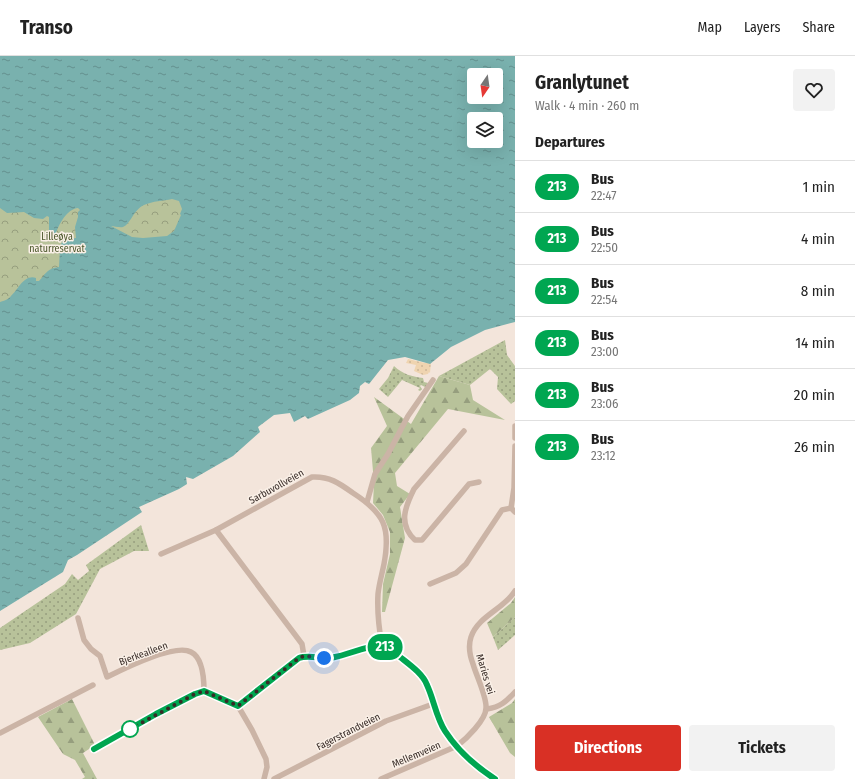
<!DOCTYPE html>
<html lang="en">
<head>
<meta charset="utf-8">
<style>
  :root { --surface:#fff; --page:#f2f2f2; --text:#222; --muted:#767676; --line:#e0e0e0; --accent:#d93025 }
  body { margin:0; font-family:"Fira Sans Condensed",sans-serif; background:var(--page); color:var(--text); height:100vh; display:flex; flex-direction:column; font-size:15px; white-space:nowrap }
  * { box-sizing:border-box; margin:0 }
  p { font-size:13px; color:var(--muted) }
  .icon { flex:none; width:22px; height:22px; fill:none; stroke:currentColor; stroke-width:2; stroke-linecap:round; stroke-linejoin:round }
  .map { position:relative; flex:1; overflow:hidden }
  .drawer { display:flex; flex-direction:column; background:var(--surface); width:340px }
  .drawer>* { flex:none }
  .badge { padding:0 8px; border-radius:13px; font-size:14px; line-height:26px }
  .needle { width:26px; rotate:193deg }
  .fabs { position:absolute; left:467px; top:12px; display:grid; gap:8px }
  .fabs a { display:grid; place-items:center; width:36px; height:36px; border-radius:4px; background:var(--surface); box-shadow:0 4px 16px #0002; font-size:20px }
  .you { position:absolute; width:20px; height:20px; margin:-10px; border:3px solid #fff; border-radius:50%; background:#1a73e8; box-shadow:0 0 0 6px #1a73e833 }
  .map>.badge { position:absolute; translate:-50% -50%; box-shadow:0 0 0 2px #fff }
  h2 { padding:0 20px; font-size:15px; line-height:36px }
  .round { display:grid; place-items:center; flex:none; width:42px; height:42px; border-radius:4px; background:var(--page) }
  .headline { display:flex; align-items:center; justify-content:space-between; height:68px; padding:0 20px }
  h1 { font-size:19px; font-weight:700; line-height:30px }
  .action { display:flex; gap:8px; margin-top:auto; padding:8px 20px }
  .action a { flex:1; height:46px; border-radius:4px; background:var(--accent); color:#fff; font-size:16px; font-weight:700; line-height:46px; text-align:center }
  .action a+a { background:var(--page); color:var(--text) }
  ul { padding:0; list-style:none }
  li { display:flex; align-items:center; gap:12px; height:52px; padding:0 20px; border-top:1px solid var(--line) }
  li div { flex:1 }
  li b { display:block; font-size:15px }
  li em { font-style:normal }
  li .badge { min-width:44px; font-weight:700; text-align:center }
  header { display:flex; align-items:center; gap:24px; box-sizing:border-box; height:56px; padding:0 20px; background:var(--surface); border-bottom:1px solid var(--line) }
  header strong { font-size:19px }
  nav { display:flex; gap:22px; margin-inline-start:auto; font-size:14px }
  main { display:flex; flex:1; min-height:0 }
  .map>svg:first-child { display:block }
  .grass { fill:url(#grass-dots) }
  .forest { fill:url(#forest-firs) }
  .sand { fill:url(#sand-dots) }
  .park { fill:url(#park-crowns) }
  .water { fill:url(#water-ripples); fill-rule:evenodd }
  .lines { fill:none; stroke-linecap:round; stroke-linejoin:round }
  .minor { stroke:#cbb4a6; stroke-width:5.5 }
  .line-casing { stroke:#fff; stroke-width:9 }
  .line { stroke:#00a651; stroke-width:6 }
  .walk { stroke:#372b27; stroke-width:4; stroke-dasharray:0 7.2 }
  .stop-dot { fill:#fff; stroke:#00a651; stroke-width:2 }
  .labels { text-anchor:middle; stroke-width:3; stroke-linejoin:round; paint-order:stroke }
  .park-label { font-size:10px; fill:#4a562a; stroke:#faf0e7 }
  .street-label { font-size:10px; fill:#372b27; stroke:#faf0e7 }
</style>
</head>
<body>
<header>
<strong>Transo</strong>
<nav><a>Map</a><a>Layers</a><a>Share</a></nav>
</header>
<main>
<div class="map">
<svg width="515" height="723" viewBox="0 0 515 723">
  <defs>
    <pattern id="grass-dots" width="8" height="8" patternUnits="userSpaceOnUse"><rect width="8" height="8" fill="#b8c29a"/><path d="M2 2h.1M6 6h.1" fill="none" stroke="#969e7e" stroke-width="1.8" stroke-linecap="round"/></pattern>
    <pattern id="forest-firs" width="22" height="20" patternUnits="userSpaceOnUse"><rect width="22" height="20" fill="#b8c29a"/><path d="M5 1l3.5 6h-7zM16 11l3.5 6h-7z" fill="#969e7e"/></pattern>
    <pattern id="sand-dots" width="8" height="8" patternUnits="userSpaceOnUse"><rect width="8" height="8" fill="#efd4b0"/><path d="M2 2h.1M6 6h.1" fill="none" stroke="#ceb697" stroke-width="1.8" stroke-linecap="round"/></pattern>
    <pattern id="park-crowns" width="20" height="18" patternUnits="userSpaceOnUse"><rect width="20" height="18" fill="#b8c29a"/><path d="M2 6a3 3 0 1 1 6 0M12 15a3 3 0 1 1 6 0" fill="none" stroke="#969e7e"/></pattern>
    <pattern id="water-ripples" width="26" height="14" patternUnits="userSpaceOnUse"><rect width="26" height="14" fill="#79b1ae"/><path d="M2 4q2-2 4 0t4 0M15 11q2-2 4 0t4 0" fill="none" stroke="#64908e"/></pattern>
  </defs>
  <rect width="100%" height="100%" fill="#f3e5db"/>
  <!-- grass -->
  <g class="grass">
    <polygon points="505,284 507,299 515,310 515,345 511,348 497,333 498,321 490,313 470,329 439,320"/>
    <path d="M394,310C402,318 413,321 423,322L424,326L428,327L424,334L425,331L421,329L420,330L422,333L420,335L418,334L420,332L402,324L388,341L379,333L388,322Z"/>
    <polygon points="141,469 149,495 134,495 100,513 76,558 30,587 0,594 0,572 65,528 72,518 78,524 89,515 86,509"/>
    <polygon points="515,561 515,579 498,594 493,581"/>
  </g>
  <!-- forest -->
  <g class="forest">
    <polygon points="439,320 470,329 473,344 505,364 448,353 395,417 397,430 410,438 400,451 405,482 385,556 382,556 383,528 390,498 390,476 383,459 373,447 374,427 371,392 387,370 374,341 411,368"/>
    <polygon points="515,541 515,561 493,581 487,567 511,547"/>
    <polygon points="72,643 95,689 83,697 97,723 82,723 85,721 75,704 63,698 38,661"/>
    <polygon points="515,643 515,701 510,697 489,661 512,647"/>
  </g>
  <!-- sand -->
  <polygon class="sand" points="408,303 425,307 431,306 430,317 429,316 428,318 423,319 414,315 416,309 406,307"/>
  <!-- park -->
  <polygon class="park" points="0,120 233,137 204,187 0,283"/>
  <!-- water -->
  <path class="water" d="M0,0H515V266L485,274L451,291L430,308L405,301L388,304L369,328L365,326L360,330L359,337L350,344L308,363L305,360L294,366L290,357L274,359L258,371L260,376L233,400L193,423L186,421L187,428L179,433L139,451L142,456L77,499L68,504L63,516L0,555V246C4,245 9,243 11,240C18,234 24,218 36,222V225H39C47,217 46,213 59,211L60,193L61,188L64,184L76,182L75,171L78,161V156L80,154L78,152C67,153 59,168 56,177L54,178L49,175V161L47,160L43,163L34,162L24,156L7,157L0,152ZM474,19H496V41H474ZM474,63H496V85H474ZM172,143L179,145L182,153L180,158L181,159L174,175L167,180L143,182L132,181L111,170C114,170 120,172 123,171C131,168 133,154 144,149C153,145 163,145 172,143Z"/>
  <g class="lines">
    <!-- minor -->
    <g class="minor">
      <polyline points="515,370 515,382"/>
      <path d="M464,375L414,433C405,451 398,468 415,484H422L469,428L479,426"/>
      <polyline points="515,390 514,432 511,452 515,456"/>
      <polyline points="367,446 375,418 388,398 408,360 433,324"/>
      <polyline points="216,474 293,576 302,588 304,600"/>
      <path d="M161,498L216,474L312,421C329,420 339,427 353,437C384,457 391,471 384,508C382,518 379,528 378,538C377,555 379,573 382,590"/>
      <polyline points="430,528 456,517 466,508 502,454 511,452"/>
      <path d="M78,562L84,584L91,593L100,600L107,621C123,613 175,587 191,596C203,602 204,624 204,635"/>
      <path d="M238,650L299,601C309,598 322,604 335,601C347,599 371,588 382,590C388,591 396,597 400,601C410,609 423,618 427,629C434,644 436,661 445,675C458,695 475,710 495,723"/>
      <path d="M487,653C500,651 506,646 515,636"/>
      <polyline points="0,677 93,629"/>
      <polyline points="94,693 156,658 195,638 204,635 238,650 252,674 266,703 267,711 264,723"/>
      <polyline points="274,723 386,665 433,648"/>
      <path d="M381,723L457,690C466,683 486,664 486,652C487,641 476,619 473,608C470,600 468,590 471,581C478,560 504,553 515,535"/>
    </g>
  </g>
  <g class="lines">
    <defs>
      <path id="line" d="M94,693L156,658L195,638L204,635L238,650L299,602C309,598 323,604 335,601C347,599 371,588 382,590C388,591 395,597 400,601C410,609 423,618 427,629C434,644 436,661 445,675C458,695 475,710 495,723"/>
    </defs>
    <!-- line casing -->
    <use href="#line" class="line-casing"/>
    <!-- line -->
    <use href="#line" class="line"/>
    <!-- walk -->
    <polyline class="walk" points="130,673 195,638 204,635 238,650 299,602 304,600 324,602"/>
  </g>
  <!-- markers -->
  <circle class="stop-dot" cx="130" cy="673" r="8"/>
  <g class="labels">
    <!-- park labels -->
    <g class="park-label">
      <text x="57" y="184">Lilleøya<tspan x="57" dy="12">naturreservat</tspan></text>
    </g>
    <!-- street labels -->
    <g class="street-label">
      <text transform="translate(276 430) rotate(-29)" y="4">Sarbuvollveien</text>
      <text transform="translate(143 597) rotate(-20)" y="4">Bjerkealleen</text>
      <text transform="translate(486 618) rotate(73)" y="4">Maries vei</text>
      <text transform="translate(348 675) rotate(-27)" y="4">Fagerstrandveien</text>
      <text transform="translate(416 698) rotate(-23)" y="4">Mellemveien</text>
    </g>
  </g>
</svg>
<div class="fabs">
<a><svg class="needle" viewBox="-14 -14 28 28"><path d="M0-13l5 13h-10z" fill="#e53935"/><path d="M0 13l5-13h-10z" fill="#767676"/></svg></a>
<a><svg class="icon" aria-label="layers" viewBox="0 0 24 24"><path d="M12 4l9 5-9 5-9-5zM3 14l9 5 9-5"/></svg></a>
</div>
<div class="you" style="left:324px;top:602px"></div>
<b class="badge" style="left:385px;top:591px;background:#00a651;color:#fff">213</b>
</div>
<section class="drawer">
<div class="headline"><div><h1>Granlytunet</h1><p>Walk · 4 min · 260 m</p></div><a class="round"><svg class="icon" aria-label="heart" viewBox="0 0 24 24"><path d="M12 20l-8-8c-3-5 5-10 8-4 3-6 11-1 8 4z"/></svg></a></div>
<h2>Departures</h2>
<ul>
<li><span class="badge" style="background:#00a651;color:#fff">213</span><div><b>Bus</b><p>22:47</p></div><em>1 min</em></li>
<li><span class="badge" style="background:#00a651;color:#fff">213</span><div><b>Bus</b><p>22:50</p></div><em>4 min</em></li>
<li><span class="badge" style="background:#00a651;color:#fff">213</span><div><b>Bus</b><p>22:54</p></div><em>8 min</em></li>
<li><span class="badge" style="background:#00a651;color:#fff">213</span><div><b>Bus</b><p>23:00</p></div><em>14 min</em></li>
<li><span class="badge" style="background:#00a651;color:#fff">213</span><div><b>Bus</b><p>23:06</p></div><em>20 min</em></li>
<li><span class="badge" style="background:#00a651;color:#fff">213</span><div><b>Bus</b><p>23:12</p></div><em>26 min</em></li>
</ul>
<div class="action"><a>Directions</a><a>Tickets</a></div>
</section>
</main>
</body>
</html>
